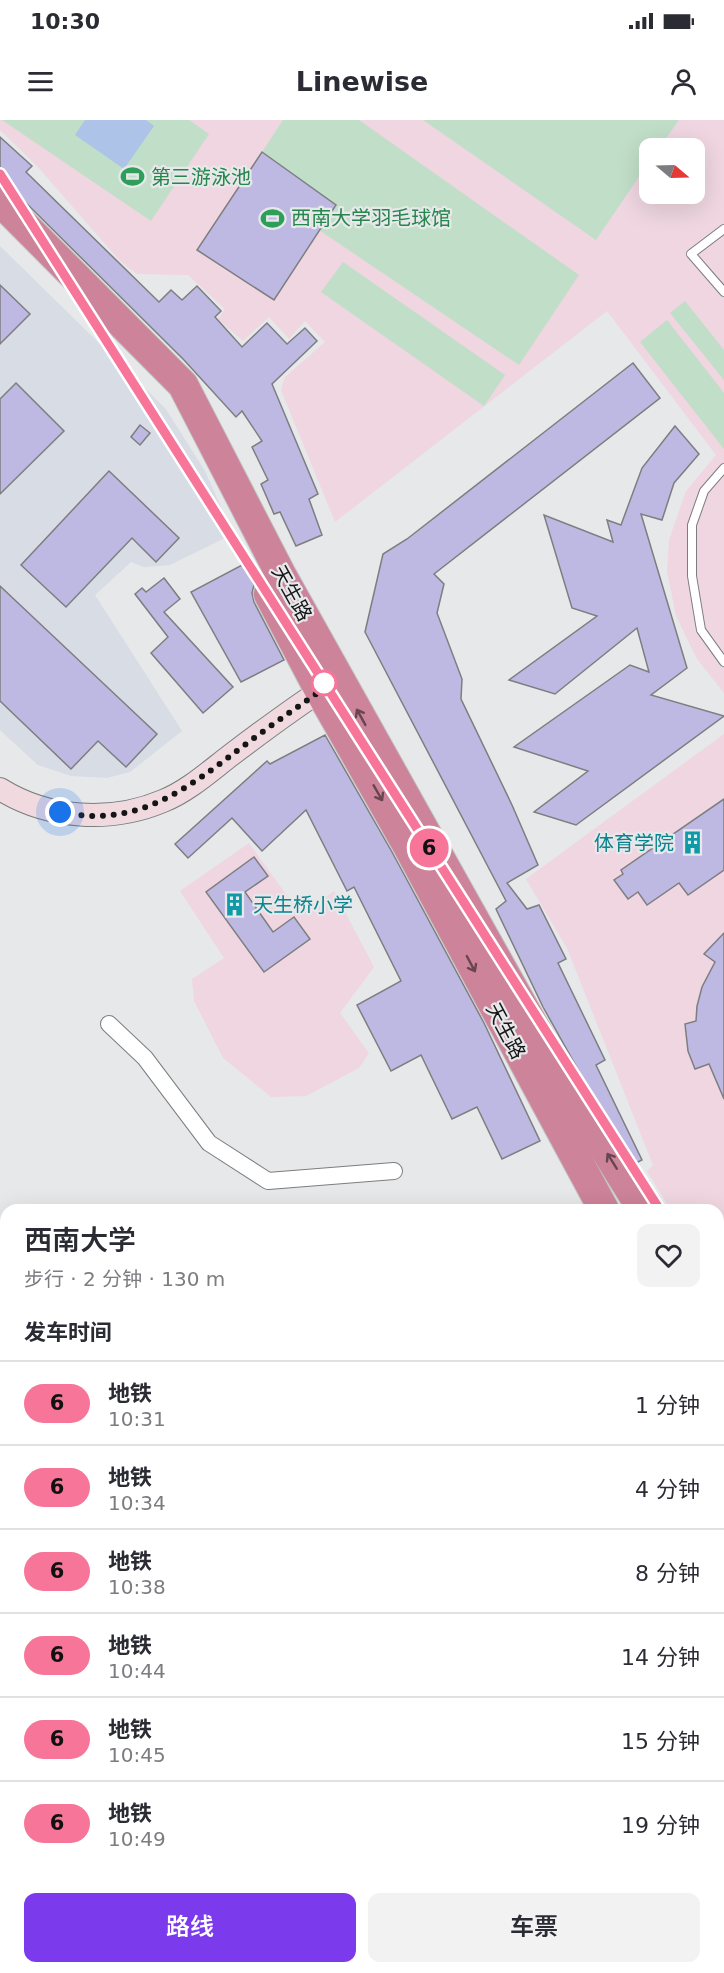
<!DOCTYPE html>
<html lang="zh">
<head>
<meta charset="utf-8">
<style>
  :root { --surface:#fff; --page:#f2f2f3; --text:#2b2b33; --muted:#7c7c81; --line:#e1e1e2; --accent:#7c3aed }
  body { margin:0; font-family:"DejaVu Sans","Noto Sans SC",sans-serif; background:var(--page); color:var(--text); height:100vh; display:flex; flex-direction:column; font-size:22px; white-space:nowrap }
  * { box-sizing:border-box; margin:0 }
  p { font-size:20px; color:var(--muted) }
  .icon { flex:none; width:33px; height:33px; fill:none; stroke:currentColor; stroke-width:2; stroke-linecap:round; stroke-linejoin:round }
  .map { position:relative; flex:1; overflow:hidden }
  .sheet { position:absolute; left:0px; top:1084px; width:724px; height:770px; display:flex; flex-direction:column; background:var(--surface); border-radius:18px 18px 0 0; box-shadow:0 6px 24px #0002 }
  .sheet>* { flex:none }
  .badge { padding:0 12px; border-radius:20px; font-size:21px; line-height:39px }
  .needle { width:39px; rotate:109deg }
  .tools { position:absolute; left:639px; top:18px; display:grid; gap:12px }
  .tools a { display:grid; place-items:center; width:66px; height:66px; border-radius:12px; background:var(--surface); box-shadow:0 6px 24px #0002; font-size:30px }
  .you { position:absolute; width:30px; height:30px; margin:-15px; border:4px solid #fff; border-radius:50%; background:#1a73e8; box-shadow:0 0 0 9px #1a73e833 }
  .map>.badge { position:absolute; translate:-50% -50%; box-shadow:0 0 0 3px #fff }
  h2 { padding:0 24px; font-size:22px; line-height:54px }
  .round { display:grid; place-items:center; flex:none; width:63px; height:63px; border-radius:12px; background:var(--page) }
  .headline { display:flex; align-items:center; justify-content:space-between; height:102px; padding:0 24px }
  h1 { font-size:28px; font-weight:600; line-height:45px }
  .cta { display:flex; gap:12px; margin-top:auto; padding:12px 24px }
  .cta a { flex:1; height:69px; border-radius:12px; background:var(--accent); color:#fff; font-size:24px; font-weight:600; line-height:69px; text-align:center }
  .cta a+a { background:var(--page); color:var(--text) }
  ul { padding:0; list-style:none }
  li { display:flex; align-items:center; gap:18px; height:84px; padding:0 24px; border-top:2px solid var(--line) }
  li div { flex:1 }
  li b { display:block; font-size:22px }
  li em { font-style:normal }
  li .badge { min-width:66px; font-weight:700; text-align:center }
  .status { display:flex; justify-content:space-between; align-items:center; height:42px; padding:0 30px; background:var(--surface); direction:ltr }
  .status svg { height:16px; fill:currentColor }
  header { display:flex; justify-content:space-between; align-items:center; height:78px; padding:0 24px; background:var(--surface); font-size:27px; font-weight:600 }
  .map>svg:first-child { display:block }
  .built { fill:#d7dce5 }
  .education { fill:#efd6e0; fill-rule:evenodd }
  .green { fill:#c1dec9 }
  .water { fill:#adc3e7 }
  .building { fill:#bdb9e2; stroke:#7e7e81; stroke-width:1.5 }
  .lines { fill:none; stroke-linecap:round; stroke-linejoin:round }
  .lane-casing { stroke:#7c7d7f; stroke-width:10 }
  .street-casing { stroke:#7c7d7f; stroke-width:18 }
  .secondary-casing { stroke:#7c7d7f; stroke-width:24 }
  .highway-casing { stroke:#c2c2c2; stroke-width:32 }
  .lane { stroke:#fff; stroke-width:8 }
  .street { stroke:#fff; stroke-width:16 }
  .secondary { stroke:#f0dae0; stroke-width:22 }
  .highway { stroke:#cd8399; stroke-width:30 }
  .oneway { stroke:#684651 }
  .line-casing { stroke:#fff; stroke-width:14 }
  .line { stroke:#f67599; stroke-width:9 }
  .walk { stroke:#151516; stroke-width:6; stroke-dasharray:0 10.8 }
  .stop-dot { fill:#fff; stroke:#f67599; stroke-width:3 }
  .labels { text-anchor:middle; stroke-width:4.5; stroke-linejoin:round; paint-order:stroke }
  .leisure-label { font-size:20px; fill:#27864d; stroke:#e7e8ea; text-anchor:start }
  .street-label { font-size:20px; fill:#151516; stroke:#e7e8ea }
  .culture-label { font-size:20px; fill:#0d838f; stroke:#e7e8ea; text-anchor:end }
</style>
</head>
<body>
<div class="status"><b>10:30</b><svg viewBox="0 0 49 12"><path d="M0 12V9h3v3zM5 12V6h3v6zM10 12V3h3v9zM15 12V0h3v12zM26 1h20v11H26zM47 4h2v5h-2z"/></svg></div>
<header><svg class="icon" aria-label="menu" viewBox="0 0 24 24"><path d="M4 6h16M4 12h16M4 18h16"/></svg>Linewise<svg class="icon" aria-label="person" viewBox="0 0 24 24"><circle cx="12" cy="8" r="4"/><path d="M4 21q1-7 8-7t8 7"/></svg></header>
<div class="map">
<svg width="724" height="1853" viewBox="0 0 724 1853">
  <rect width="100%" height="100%" fill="#e7e8ea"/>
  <!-- built -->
  <polygon class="built" points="0,126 165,288 205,351 233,414 170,445 144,447 131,442 95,475 182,611 130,652 107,658 71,656 38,645 0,610"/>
  <!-- education -->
  <g class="education">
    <path d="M0,0H724V573L697,539L676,496L667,452L669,420L686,371L716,335L607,191L335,402L281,270L285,257L325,222L305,201L289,219L269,197L243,221L218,199L225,189L188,155L137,154L120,141L36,45L0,10ZM650,28H694V74H650Z"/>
    <polygon points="724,614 724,1173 719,1165 718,1090 671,1090 647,1051 653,1045 567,828 526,759"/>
    <polygon points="249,723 301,795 334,771 374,847 340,893 369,933 359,948 306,976 271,977 223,938 194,881 192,859 224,838 180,771"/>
  </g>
  <!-- green -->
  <g class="green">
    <polygon points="2,0 189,0 209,14 151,101"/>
    <polygon points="283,0 359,0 579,155 519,245 319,110 336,85 262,32"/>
    <polygon points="423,0 679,0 659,28 650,28 649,42 596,120"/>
    <polygon points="343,142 505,255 484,286 321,172"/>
    <polygon points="685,181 724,230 724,260 670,193"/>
    <polygon points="667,200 724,273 724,329 640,222"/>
  </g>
  <!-- water -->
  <g class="water">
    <polygon points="85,0 146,0 154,6 124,49 75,15"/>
    <polygon points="0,1228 6,1235 6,1389 0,1380"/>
    <polygon points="99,1848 169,1848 167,1853 97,1853"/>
  </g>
  <!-- building -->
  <g class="building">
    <polygon points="0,17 32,46 26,52 159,182 171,170 182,180 197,166 221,191 215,197 242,227 267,203 287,224 305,208 317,221 272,264 318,374 309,379 322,415 296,426 280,392 274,394 261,364 268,360 252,327 262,321 242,291 236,297 184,240 12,69 0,61"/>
    <polygon points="262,32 336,85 274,180 197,130"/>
    <polygon points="0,165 30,194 0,224"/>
    <polygon points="633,243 660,278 434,454 444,464 437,493 462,559 461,579 512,685 538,745 507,763 527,789 539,785 566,839 558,843 605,940 596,945 642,1040 634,1044 595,980 543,887 496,789 506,781 365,512 383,434 407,419"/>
    <polygon points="16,263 64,311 0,374 0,279"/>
    <polygon points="140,305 150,313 140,325 131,317"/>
    <polygon points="675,306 699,334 674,363 662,400 641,394 687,548 651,575 724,596 576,705 534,692 588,651 514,627 630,545 649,552 637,508 555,574 509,560 597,496 572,488 544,395 613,422 607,400 621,405 642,348"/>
    <polygon points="109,351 179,418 156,442 132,418 66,487 21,445"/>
    <polygon points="244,444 254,465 252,473 254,482 284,540 241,562 191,472"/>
    <polygon points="164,458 180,479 164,492 233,567 203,593 151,533 168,517 135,474 142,468 146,472"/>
    <polygon points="0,466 157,614 126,647 98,621 71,649 0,581"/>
    <polygon points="325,615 392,732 484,903 540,1021 502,1039 477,987 452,999 421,935 391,951 357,885 401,861 354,767 347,771 306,690 262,731 232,698 188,738 175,724 267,641 270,644"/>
    <polygon points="724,679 724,750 688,775 679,763 647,785 638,772 628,779 614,760 623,754 621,750"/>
    <polygon points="254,737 268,756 245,772 273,812 294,797 310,819 264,852 206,772"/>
    <polygon points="724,813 724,979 709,944 695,949 688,931 685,904 696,901 697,886 702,867 715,842 704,834"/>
  </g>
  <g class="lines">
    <defs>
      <g id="lane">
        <polyline points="724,109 691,134 724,172"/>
        <polyline points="724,348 704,371 692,405 692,456 701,510 724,542"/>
      </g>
      <g id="street">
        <polyline points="109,904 145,938 209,1023 268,1061 394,1051"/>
        <polyline points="708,1853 709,1848"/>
      </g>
      <path id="secondary" d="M0,669C48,699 111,703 163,681C188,671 210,651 231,635C264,610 298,585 332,563"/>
      <g id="highway">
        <polyline points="0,81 183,265 280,453 580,989 643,1090"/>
        <polyline points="269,474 320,571 407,724 604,1090"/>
        <polyline points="718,1210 724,1218"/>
        <polyline points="718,1259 724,1268"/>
      </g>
    </defs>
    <!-- lane casing -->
    <use href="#lane" class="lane-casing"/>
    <!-- street casing -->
    <use href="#street" class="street-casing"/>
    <!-- secondary casing -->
    <use href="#secondary" class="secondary-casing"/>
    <!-- highway casing -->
    <use href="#highway" class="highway-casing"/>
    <!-- lane -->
    <use href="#lane" class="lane"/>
    <!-- street -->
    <use href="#street" class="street"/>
    <!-- secondary -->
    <use href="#secondary" class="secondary"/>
    <!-- highway -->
    <use href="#highway" class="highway"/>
  </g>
  <!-- one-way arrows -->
  <defs><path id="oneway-shaft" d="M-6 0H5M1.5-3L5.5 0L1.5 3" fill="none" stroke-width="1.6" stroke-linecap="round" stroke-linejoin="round" transform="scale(1.5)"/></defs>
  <g class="oneway">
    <use href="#oneway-shaft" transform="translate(361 597) rotate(-119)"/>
    <use href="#oneway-shaft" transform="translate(378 673) rotate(60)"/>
    <use href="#oneway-shaft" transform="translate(471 844) rotate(62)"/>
    <use href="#oneway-shaft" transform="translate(612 1041) rotate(-122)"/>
  </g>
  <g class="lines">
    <defs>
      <polyline id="line" points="0,54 660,1090"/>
    </defs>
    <!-- line casing -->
    <use href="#line" class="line-casing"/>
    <!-- line -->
    <use href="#line" class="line"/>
    <!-- walk -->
    <path class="walk" d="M60,692C138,709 188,668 246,624C270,606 295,589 320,571L324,563"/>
  </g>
  <!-- icons -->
  <defs>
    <symbol id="stadium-bare" viewBox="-9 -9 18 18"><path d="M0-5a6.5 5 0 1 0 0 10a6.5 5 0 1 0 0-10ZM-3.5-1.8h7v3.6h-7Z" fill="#2e9e5b" stroke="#e7e8ea" stroke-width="2.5" paint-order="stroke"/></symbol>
    <symbol id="building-bare" viewBox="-9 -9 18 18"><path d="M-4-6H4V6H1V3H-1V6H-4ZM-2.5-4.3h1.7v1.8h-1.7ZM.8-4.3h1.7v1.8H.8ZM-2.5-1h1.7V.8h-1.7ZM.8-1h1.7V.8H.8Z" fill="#0f9aa8" stroke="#e7e8ea" stroke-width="2.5" paint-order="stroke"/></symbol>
  </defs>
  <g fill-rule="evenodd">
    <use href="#stadium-bare" x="116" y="40" width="33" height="33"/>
    <use href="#stadium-bare" x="256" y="82" width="33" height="33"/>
    <use href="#building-bare" x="676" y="706" width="33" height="33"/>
    <use href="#building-bare" x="218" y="768" width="33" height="33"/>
  </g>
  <!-- markers -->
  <circle class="stop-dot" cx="324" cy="563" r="12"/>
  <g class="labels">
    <!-- leisure labels -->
    <g class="leisure-label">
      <text x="151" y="64">第三游泳池</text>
      <text x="291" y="105">西南大学羽毛球馆</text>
    </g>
    <!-- street labels -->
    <g class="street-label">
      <text transform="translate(292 473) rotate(61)" y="7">天生路</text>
      <text transform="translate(506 911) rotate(62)" y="7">天生路</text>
    </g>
    <!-- culture labels -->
    <g class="culture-label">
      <text x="674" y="730">体育学院</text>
      <text x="253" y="792" text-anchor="start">天生桥小学</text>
    </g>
  </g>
</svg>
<div class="tools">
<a><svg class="needle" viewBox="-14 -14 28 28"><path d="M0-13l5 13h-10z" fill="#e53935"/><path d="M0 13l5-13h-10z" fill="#7c7c81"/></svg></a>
</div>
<div class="you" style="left:60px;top:692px"></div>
<b class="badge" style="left:429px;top:728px;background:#f67599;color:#111">6</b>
<section class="sheet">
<div class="headline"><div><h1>西南大学</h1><p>步行 · 2 分钟 · 130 m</p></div><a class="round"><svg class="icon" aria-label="heart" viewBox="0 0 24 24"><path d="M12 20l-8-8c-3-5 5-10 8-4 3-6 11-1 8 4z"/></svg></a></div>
<h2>发车时间</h2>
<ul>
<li><span class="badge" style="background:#f67599;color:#111">6</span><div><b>地铁</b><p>10:31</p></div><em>1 分钟</em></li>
<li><span class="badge" style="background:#f67599;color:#111">6</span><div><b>地铁</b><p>10:34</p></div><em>4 分钟</em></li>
<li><span class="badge" style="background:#f67599;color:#111">6</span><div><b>地铁</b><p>10:38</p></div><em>8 分钟</em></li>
<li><span class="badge" style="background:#f67599;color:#111">6</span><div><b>地铁</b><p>10:44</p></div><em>14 分钟</em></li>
<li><span class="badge" style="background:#f67599;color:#111">6</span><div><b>地铁</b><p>10:45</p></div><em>15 分钟</em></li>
<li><span class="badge" style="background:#f67599;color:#111">6</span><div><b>地铁</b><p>10:49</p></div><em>19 分钟</em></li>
</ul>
<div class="cta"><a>路线</a><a>车票</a></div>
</section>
</div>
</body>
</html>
